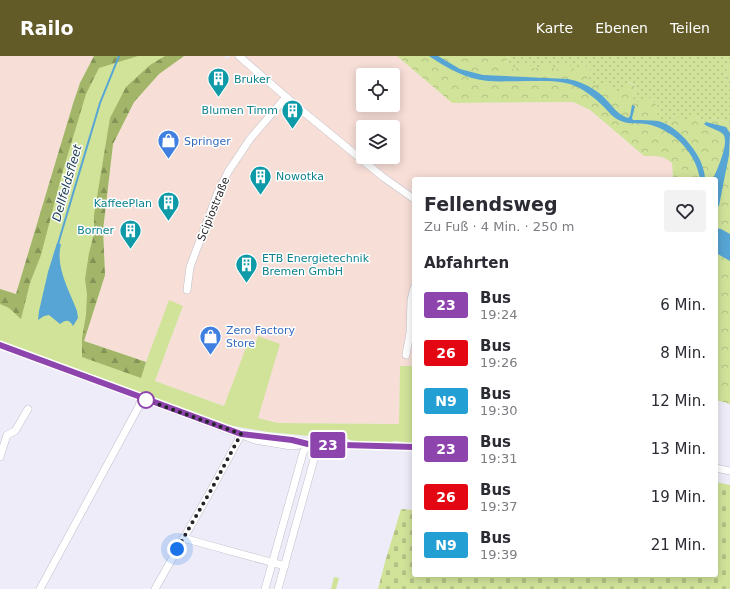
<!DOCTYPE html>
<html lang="de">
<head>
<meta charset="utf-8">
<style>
  :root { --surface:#fff; --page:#f2f2f3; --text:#2b2b33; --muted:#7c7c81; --accent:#625b28 }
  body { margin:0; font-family:"DejaVu Sans",sans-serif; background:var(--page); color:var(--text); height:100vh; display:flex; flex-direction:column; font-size:15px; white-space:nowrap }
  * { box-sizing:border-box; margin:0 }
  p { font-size:13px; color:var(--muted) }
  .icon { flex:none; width:22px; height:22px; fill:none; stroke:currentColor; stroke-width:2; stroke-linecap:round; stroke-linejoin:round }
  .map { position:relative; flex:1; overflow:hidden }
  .drawer { position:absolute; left:412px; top:121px; width:306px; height:400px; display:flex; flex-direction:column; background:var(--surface); border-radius:4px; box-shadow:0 2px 10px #0003 }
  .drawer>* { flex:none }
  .badge { padding:0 8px; border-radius:3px; font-size:14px; line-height:26px }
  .buttons { position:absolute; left:356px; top:12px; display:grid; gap:8px }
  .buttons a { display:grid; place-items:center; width:44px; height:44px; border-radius:4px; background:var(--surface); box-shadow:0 2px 10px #0003; font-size:20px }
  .you { position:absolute; width:20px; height:20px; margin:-10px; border:3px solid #fff; border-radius:50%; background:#1a73e8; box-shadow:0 0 0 6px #1a73e833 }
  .map>.badge { position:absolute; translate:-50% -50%; box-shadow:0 0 0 2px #fff }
  h2 { padding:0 12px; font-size:15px; line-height:36px }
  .round { display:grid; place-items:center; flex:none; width:42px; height:42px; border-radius:4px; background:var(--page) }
  .head { display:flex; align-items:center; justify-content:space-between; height:68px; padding:0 12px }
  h1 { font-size:19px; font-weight:600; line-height:30px }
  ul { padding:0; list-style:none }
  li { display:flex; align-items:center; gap:12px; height:48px; padding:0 12px }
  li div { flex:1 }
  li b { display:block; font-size:15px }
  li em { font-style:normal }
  li .badge { min-width:44px; font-weight:700; text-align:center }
  header { display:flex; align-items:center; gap:24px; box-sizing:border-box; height:56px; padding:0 20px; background:var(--accent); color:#fff }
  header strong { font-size:19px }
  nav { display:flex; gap:22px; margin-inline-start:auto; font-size:14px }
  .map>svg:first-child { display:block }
  .commercial { fill:#f7ded7; fill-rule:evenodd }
  .grass { fill:#d0e399 }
  .forest { fill:url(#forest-firs) }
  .cemetery { fill:url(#cemetery-stones) }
  .park { fill:url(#park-crowns) }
  .garden { fill:url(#garden-dots) }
  .water { fill:#56a5d4 }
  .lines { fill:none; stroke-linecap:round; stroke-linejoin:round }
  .stream { stroke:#56a5d4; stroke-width:2 }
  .minor-casing { stroke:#bfbec9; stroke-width:8 }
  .minor { stroke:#fff; stroke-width:7 }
  .line-casing { stroke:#fff; stroke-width:9 }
  .line { stroke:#8e44ad; stroke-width:6 }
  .walk { stroke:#242327; stroke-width:4; stroke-dasharray:0 7.2 }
  .stop-dot { fill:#fff; stroke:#8e44ad; stroke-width:2 }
  .labels { text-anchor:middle; stroke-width:3; stroke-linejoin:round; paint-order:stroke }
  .culture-label { font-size:11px; fill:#0d838f; stroke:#fff; text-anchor:start }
  .shop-label { font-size:11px; fill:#366cbe; stroke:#fff; text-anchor:start }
  .street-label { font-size:11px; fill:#242327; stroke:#fff }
  .water-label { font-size:12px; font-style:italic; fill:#1e4055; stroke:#fff }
</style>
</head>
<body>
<header>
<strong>Railo</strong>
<nav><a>Karte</a><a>Ebenen</a><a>Teilen</a></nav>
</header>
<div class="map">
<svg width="730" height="533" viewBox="0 0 730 533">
  <defs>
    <pattern id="forest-firs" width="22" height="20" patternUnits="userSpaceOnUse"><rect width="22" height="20" fill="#a2b568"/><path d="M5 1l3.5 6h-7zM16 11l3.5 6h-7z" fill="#849356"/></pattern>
    <pattern id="cemetery-stones" width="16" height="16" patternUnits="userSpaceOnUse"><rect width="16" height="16" fill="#d0e399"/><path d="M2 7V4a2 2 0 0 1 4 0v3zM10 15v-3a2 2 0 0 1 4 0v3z" fill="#b2c284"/></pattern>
    <pattern id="park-crowns" width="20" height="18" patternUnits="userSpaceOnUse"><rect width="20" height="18" fill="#d0e399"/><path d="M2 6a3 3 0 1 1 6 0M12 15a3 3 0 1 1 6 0" fill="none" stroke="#b2c284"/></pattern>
    <pattern id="garden-dots" width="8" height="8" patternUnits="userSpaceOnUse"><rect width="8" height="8" fill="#d0e399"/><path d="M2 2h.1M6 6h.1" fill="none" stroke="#b2c284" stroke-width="1.8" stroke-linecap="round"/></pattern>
  </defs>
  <rect width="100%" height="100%" fill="#eeecf8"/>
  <!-- commercial -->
  <g class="commercial">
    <polygon points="0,0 94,0 80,27 73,48 16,238 0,233"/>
    <path d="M184,0H224L227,3L231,0H397L452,47L573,46L590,54L644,100H659L668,102L672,107L673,123H414V310H400L399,368L278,367L258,362L155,325L183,250L169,245L146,306L84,285L105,219L103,174L113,88L134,46L159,17ZM363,19H393V49H363ZM363,71H393V101H363Z"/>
  </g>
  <!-- grass -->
  <polygon class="grass" points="94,0 184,0 159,18 134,46 113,88 103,174 105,219 84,285 146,306 169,244 183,250 155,325 224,350 247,289 254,291 258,280 280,288 258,362 278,367 399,368 400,310 414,310 414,388 404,388 404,386 393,385 393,388 361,387 344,382 310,380 268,376 222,368 0,285 0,233 16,238 73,48 80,27"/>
  <!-- forest -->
  <g class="forest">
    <polygon points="94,0 138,0 99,12 86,38 62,118 41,199 30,227 21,263 9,252 0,248 0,233 16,238 73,48 80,27"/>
    <polygon points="165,0 184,0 159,18 134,46 113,88 103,174 105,219 84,285 146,306 141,322 82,301 82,282 86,259 87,238 85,223 89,197 94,178 94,159 110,62 126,31 150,9"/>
  </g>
  <!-- cemetery -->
  <polygon class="cemetery" points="716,426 730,429 730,533 378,533 385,506 401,453 414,454 414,519 716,519"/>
  <!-- park -->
  <g class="park">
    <path d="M397,0H509L506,8L525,6H581L591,14L603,27L628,26L636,31L633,42H650L660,52L668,68L674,59H694L706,66L714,62L729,67L730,66V348L716,344V123H673L672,107C664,99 655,100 644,100L590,54L573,46L452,47Z"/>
    <polygon points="728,6 730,7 730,25 725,22"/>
    <polygon points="334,521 339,522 336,533 331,533"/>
  </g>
  <!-- garden -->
  <polygon class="garden" points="509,0 730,0 730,7 728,7 725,22 730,25 730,66 729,67 714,62 706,66 694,59 685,66 674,59 668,68 656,62 660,52 650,42 642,48 633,42 636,31 629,26 616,37 603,27 598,31 587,23 591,14 581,6 578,16 565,6 556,14 546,7 535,13 525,6 514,14 506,8"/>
  <!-- water -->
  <g class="water">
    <path d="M429,0H438L460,13L483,19L568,23C579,25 590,30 599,37C610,45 615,58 628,62L630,60L632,49L635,50L632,62L633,64C641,64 650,64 658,65C679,70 705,101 705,123H700C696,98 676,76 651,69C642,66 630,69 621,65C613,62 609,56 603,50C594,41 582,32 570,28C556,24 541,25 527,25C514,25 501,26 488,25C466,23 447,12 429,0Z"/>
    <path d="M706,66L726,71L730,77L729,99L719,150L716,149V123H713C717,114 730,86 723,78C719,74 709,72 704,68Z"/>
    <polygon points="716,172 721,173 730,178 730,205 716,197"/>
    <path d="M57,187L61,188C55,211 69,234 77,255L78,262L73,270C69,263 66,264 60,268L49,259L44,260L38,264L39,255L48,216Z"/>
  </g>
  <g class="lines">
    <!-- stream -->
    <polyline class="stream" points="58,188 100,47 119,0"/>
    <defs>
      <g id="minor">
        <polyline points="239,0 300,53 383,121 414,143"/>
        <polyline points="187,234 190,211 218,136 228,116 250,83 286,41"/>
        <polyline points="0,289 255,384 291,390 308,388 414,391"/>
        <polyline points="406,299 410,277 411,244 414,232"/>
        <polyline points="259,380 292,384 304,387"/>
        <polyline points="0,401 7,379 15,375 28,353"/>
        <polyline points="716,412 730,415"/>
        <polyline points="183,482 285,510"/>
        <polyline points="40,533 139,350 141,342"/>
        <polyline points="155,533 210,436 241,379"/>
        <polyline points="265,533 303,397 308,388"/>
        <polyline points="278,533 318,389"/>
      </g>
    </defs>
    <!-- minor casing -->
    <use href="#minor" class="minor-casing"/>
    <!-- minor -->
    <use href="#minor" class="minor"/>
  </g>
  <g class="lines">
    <defs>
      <polyline id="line" points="0,289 241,378 292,384 308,388 414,391"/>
    </defs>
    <!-- line casing -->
    <use href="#line" class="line-casing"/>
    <!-- line -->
    <use href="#line" class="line"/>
    <!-- walk -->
    <polyline class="walk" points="146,344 241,378 210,436 177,493"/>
  </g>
  <!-- icons -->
  <defs>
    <symbol id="building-pin" viewBox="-11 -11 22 30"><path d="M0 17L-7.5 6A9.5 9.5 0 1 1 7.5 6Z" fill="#0f9aa8" stroke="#fff"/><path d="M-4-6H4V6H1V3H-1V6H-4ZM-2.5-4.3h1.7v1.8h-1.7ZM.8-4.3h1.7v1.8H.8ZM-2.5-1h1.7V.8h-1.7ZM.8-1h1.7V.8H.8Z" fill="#fff"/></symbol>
    <symbol id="shop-pin" viewBox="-11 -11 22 30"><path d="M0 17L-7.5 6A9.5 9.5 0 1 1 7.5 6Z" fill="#3f7fe0" stroke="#fff"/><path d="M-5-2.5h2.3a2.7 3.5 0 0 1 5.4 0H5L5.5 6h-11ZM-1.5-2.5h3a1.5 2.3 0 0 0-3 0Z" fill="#fff"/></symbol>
  </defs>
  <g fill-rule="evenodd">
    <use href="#building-pin" x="206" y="10" width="25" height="34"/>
    <use href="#building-pin" x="280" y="42" width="25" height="34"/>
    <use href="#shop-pin" x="156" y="72" width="25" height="34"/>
    <use href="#building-pin" x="248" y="108" width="25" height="34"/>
    <use href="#building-pin" x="156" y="134" width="25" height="34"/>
    <use href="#building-pin" x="118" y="162" width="25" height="34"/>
    <use href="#building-pin" x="234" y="196" width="25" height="34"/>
    <use href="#shop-pin" x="198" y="268" width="25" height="34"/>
  </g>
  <!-- markers -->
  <circle class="stop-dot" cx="146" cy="344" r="8"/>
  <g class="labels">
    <!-- culture labels -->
    <g class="culture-label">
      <text x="234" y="27">Bruker</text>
      <text x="278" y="58" text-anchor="end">Blumen Timm</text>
      <text x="276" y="124">Nowotka</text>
      <text x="152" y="151" text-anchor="end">KaffeePlan</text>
      <text x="114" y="178" text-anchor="end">Borner</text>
      <text x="262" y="206">ETB Energietechnik<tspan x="262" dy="13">Bremen GmbH</tspan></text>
    </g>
    <!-- shop labels -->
    <g class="shop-label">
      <text x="184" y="89">Springer</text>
      <text x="226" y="278">Zero Factory<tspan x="226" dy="13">Store</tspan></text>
    </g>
    <!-- street labels -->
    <g class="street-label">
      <text transform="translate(213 153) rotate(-68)" y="4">Scipiostraße</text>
    </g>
    <!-- water labels -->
    <g class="water-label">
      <text transform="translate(67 127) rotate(-74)" y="4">Dellfeldsfleet</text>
    </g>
  </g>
</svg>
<div class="buttons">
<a><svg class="icon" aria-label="locate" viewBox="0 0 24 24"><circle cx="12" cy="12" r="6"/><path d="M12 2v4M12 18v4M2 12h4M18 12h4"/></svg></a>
<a><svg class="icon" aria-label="layers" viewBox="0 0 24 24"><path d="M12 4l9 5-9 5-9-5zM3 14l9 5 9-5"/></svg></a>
</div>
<div class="you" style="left:177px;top:493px"></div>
<b class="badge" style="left:328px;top:389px;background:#8e44ad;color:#fff">23</b>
<section class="drawer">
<div class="head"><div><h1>Fellendsweg</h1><p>Zu Fuß · 4 Min. · 250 m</p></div><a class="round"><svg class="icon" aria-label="heart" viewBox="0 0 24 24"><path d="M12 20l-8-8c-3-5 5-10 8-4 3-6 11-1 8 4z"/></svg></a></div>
<h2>Abfahrten</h2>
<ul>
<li><span class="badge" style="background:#8e44ad;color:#fff">23</span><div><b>Bus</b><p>19:24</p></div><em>6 Min.</em></li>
<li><span class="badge" style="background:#e30613;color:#fff">26</span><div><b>Bus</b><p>19:26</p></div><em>8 Min.</em></li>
<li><span class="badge" style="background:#249fd3;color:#fff">N9</span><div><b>Bus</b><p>19:30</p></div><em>12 Min.</em></li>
<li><span class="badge" style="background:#8e44ad;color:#fff">23</span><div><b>Bus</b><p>19:31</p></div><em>13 Min.</em></li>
<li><span class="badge" style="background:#e30613;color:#fff">26</span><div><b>Bus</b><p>19:37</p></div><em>19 Min.</em></li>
<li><span class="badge" style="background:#249fd3;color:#fff">N9</span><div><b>Bus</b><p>19:39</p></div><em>21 Min.</em></li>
</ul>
</section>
</div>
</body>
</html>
